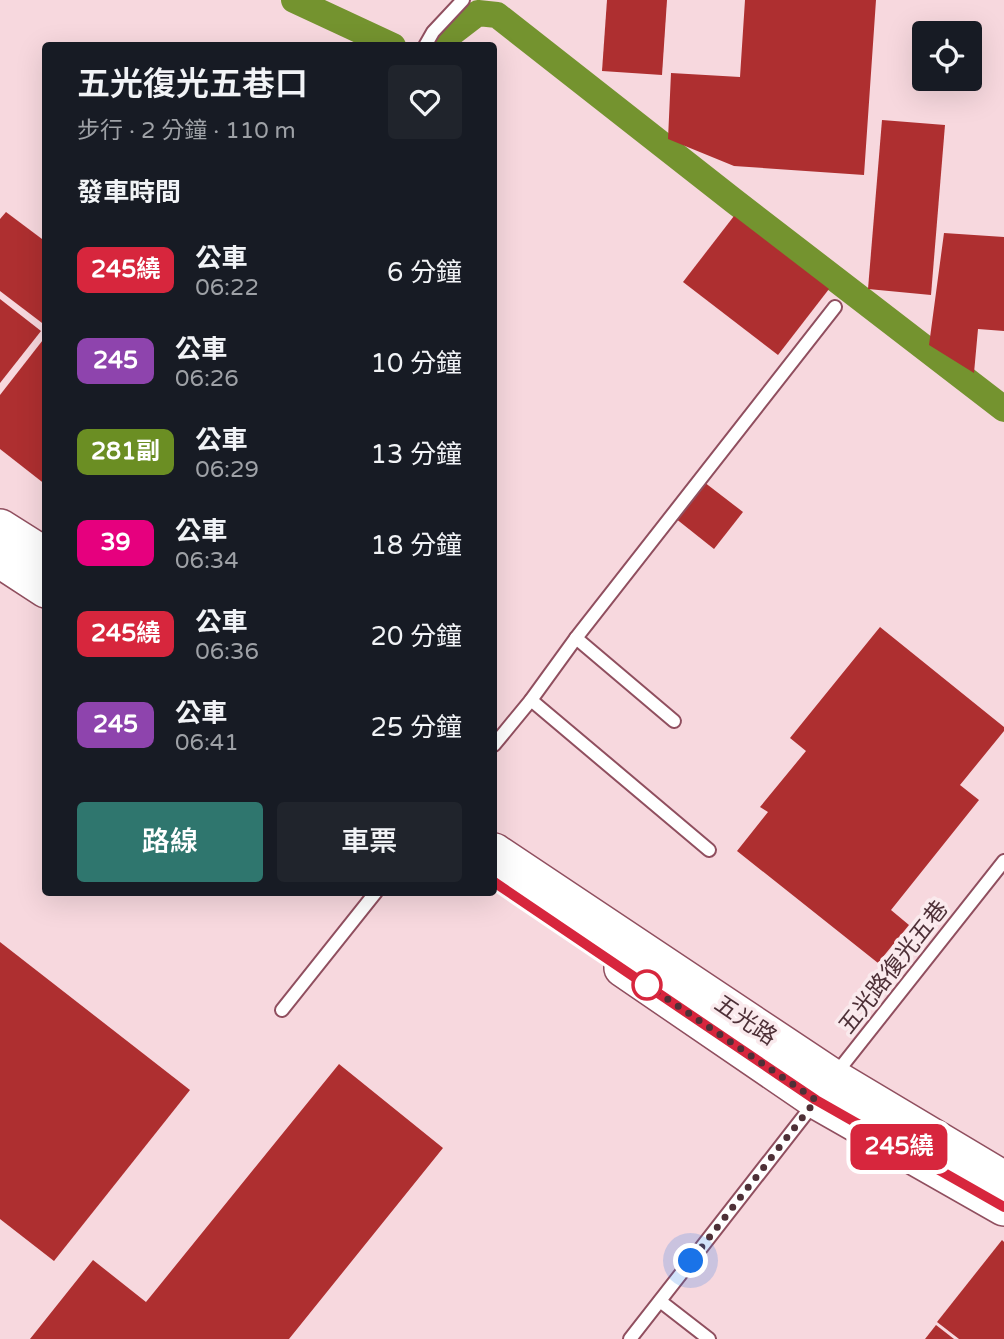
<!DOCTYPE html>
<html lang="zh-TW">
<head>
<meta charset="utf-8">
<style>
  :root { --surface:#171b24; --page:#20242c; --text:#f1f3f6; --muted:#9ea1a6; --accent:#2f766e }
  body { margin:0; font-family:"Varela Round","Noto Sans TC",sans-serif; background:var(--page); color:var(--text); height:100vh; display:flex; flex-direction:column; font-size:26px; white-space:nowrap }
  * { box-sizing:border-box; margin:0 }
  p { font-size:23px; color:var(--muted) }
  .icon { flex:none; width:38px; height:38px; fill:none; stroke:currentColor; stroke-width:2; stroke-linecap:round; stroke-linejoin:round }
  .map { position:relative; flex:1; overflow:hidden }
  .sheet { position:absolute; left:42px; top:42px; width:455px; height:854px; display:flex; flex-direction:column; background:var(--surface); border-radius:7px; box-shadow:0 7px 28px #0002 }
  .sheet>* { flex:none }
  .badge { padding:0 14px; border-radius:10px; font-size:24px; line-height:46px }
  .controls { position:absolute; left:912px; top:21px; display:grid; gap:14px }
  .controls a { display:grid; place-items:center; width:70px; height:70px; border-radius:7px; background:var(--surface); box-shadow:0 7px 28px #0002; font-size:35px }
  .you { position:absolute; width:35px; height:35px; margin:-18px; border:5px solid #fff; border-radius:50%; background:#1a73e8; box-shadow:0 0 0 10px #1a73e833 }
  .map>.badge { position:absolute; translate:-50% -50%; box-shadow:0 0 0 4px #fff }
  h2 { padding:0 35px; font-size:26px; line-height:63px }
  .round { display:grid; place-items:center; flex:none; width:74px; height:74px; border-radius:7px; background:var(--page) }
  .head { display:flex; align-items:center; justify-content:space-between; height:119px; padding:0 35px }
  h1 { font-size:33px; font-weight:600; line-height:52px }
  .button { display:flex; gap:14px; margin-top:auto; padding:14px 35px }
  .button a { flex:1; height:80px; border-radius:7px; background:var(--accent); color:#fff; font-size:28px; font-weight:600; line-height:80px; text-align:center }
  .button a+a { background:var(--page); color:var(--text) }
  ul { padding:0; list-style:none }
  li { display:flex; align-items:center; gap:21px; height:91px; padding:0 35px }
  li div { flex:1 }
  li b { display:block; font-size:26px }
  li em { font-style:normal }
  li .badge { min-width:77px; font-weight:700; text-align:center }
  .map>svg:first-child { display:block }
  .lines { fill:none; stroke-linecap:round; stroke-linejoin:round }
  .canal { stroke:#74932f; stroke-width:26 }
  .building { fill:#ae2f30 }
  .lane-casing { stroke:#904f5f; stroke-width:16 }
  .secondary-casing { stroke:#904f5f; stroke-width:40 }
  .lane { stroke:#fff; stroke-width:12 }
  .secondary { stroke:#fff; stroke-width:37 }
  .line-casing { stroke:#fff; stroke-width:16 }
  .line { stroke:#d7263d; stroke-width:10 }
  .walk { stroke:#4e3037; stroke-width:7; stroke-dasharray:0 12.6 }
  .stop-dot { fill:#fff; stroke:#d7263d; stroke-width:3.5 }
  .labels { text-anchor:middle; stroke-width:7; stroke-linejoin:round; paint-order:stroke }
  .street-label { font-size:23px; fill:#4e3037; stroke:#faeaed }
</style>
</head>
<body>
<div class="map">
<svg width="1004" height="1339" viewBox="0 0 1004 1339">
  <rect width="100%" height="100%" fill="#f7d8de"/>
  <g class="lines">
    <!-- canal -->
    <g class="canal">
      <polyline points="294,0 393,46"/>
      <polyline points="435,46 478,13 497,15 734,201 1004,409"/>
    </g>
  </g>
  <!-- building -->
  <g class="building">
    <polygon points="607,0 667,0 662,75 602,71"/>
    <polygon points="745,0 876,0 864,175 734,166 668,139 671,73 740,77"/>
    <polygon points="882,120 945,125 931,295 868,289"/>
    <polygon points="6,212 46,242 46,326 0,291 0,219"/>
    <polygon points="734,216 829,289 778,355 683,282"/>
    <polygon points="944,233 1004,237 1004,331 978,329 974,373 929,345"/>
    <polygon points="0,299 41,331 0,383"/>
    <polygon points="46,336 46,485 0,449 0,395"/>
    <polygon points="704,482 743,512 714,549 675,518"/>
    <polygon points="880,627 1004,727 1004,731 960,785 979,800 891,910 909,925 878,963 737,851 768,812 760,807 806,751 790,738"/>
    <polygon points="0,942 190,1090 54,1261 0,1219"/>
    <polygon points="339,1064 443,1148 289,1339 30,1339 93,1260 146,1302"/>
    <polygon points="1002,1240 1004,1242 1004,1339 959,1339 937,1322"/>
    <polygon points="936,1325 954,1339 925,1339"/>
  </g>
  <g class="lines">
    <defs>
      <g id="lane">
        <polyline points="425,46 433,32 463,0"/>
        <polyline points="576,638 674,721"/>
        <polyline points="531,700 709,850"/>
        <polyline points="494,745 531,700 576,638 835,307"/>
        <polyline points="282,1010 376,892"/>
        <polyline points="834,1076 1004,861"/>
        <polyline points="660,1301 709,1339"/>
        <polyline points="630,1339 815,1102"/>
      </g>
      <g id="secondary">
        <polyline points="0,528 46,557"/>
        <polyline points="0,559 46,589"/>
        <polyline points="494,852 833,1078 1004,1180"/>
        <polyline points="623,968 816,1100 1004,1207"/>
      </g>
    </defs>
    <!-- lane casing -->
    <use href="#lane" class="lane-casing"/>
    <!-- secondary casing -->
    <use href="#secondary" class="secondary-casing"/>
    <!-- lane -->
    <use href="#lane" class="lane"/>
    <!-- secondary -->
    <use href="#secondary" class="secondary"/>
  </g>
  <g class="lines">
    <defs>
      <polyline id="line" points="494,882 816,1100 1004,1207"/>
    </defs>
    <!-- line casing -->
    <use href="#line" class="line-casing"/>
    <!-- line -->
    <use href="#line" class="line"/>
    <!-- walk -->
    <polyline class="walk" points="647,985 816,1100 691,1261"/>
  </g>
  <!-- markers -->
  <circle class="stop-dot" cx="647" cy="985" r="14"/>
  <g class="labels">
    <!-- street labels -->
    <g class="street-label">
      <text transform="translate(893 967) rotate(-52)" y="8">五光路復光五巷</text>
      <text transform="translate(746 1020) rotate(34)" y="8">五光路</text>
    </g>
  </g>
</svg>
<div class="controls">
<a><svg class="icon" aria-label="locate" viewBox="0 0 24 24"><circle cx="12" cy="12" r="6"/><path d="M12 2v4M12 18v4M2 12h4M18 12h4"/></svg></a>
</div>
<div class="you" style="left:691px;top:1261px"></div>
<b class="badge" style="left:899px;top:1147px;background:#d7263d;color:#fff">245繞</b>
<section class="sheet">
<div class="head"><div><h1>五光復光五巷口</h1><p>步行 · 2 分鐘 · 110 m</p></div><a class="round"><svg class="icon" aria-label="heart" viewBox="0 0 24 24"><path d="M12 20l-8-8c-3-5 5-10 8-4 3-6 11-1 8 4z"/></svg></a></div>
<h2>發車時間</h2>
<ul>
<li><span class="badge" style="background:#d7263d;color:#fff">245繞</span><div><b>公車</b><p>06:22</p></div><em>6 分鐘</em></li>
<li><span class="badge" style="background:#8e44ad;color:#fff">245</span><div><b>公車</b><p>06:26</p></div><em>10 分鐘</em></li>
<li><span class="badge" style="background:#6b8e23;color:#fff">281副</span><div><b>公車</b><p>06:29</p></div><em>13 分鐘</em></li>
<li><span class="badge" style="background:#e6007e;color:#fff">39</span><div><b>公車</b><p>06:34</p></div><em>18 分鐘</em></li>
<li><span class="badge" style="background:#d7263d;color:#fff">245繞</span><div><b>公車</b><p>06:36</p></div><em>20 分鐘</em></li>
<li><span class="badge" style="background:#8e44ad;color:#fff">245</span><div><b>公車</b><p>06:41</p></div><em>25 分鐘</em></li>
</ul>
<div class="button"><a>路線</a><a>車票</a></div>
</section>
</div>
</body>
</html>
